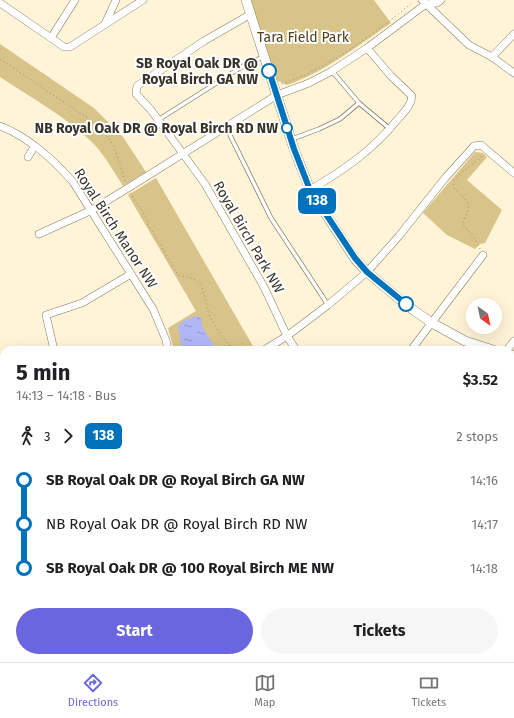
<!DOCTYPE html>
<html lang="en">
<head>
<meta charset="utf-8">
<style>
  :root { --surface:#fff; --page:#f6f6f6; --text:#202124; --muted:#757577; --line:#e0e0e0; --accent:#6966e0 }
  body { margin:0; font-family:"Fira Sans",sans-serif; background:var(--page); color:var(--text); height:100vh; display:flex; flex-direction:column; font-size:15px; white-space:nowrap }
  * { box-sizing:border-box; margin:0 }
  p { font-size:13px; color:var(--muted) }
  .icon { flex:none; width:22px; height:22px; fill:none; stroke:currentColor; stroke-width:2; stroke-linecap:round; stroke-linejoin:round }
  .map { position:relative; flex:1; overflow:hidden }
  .drawer { position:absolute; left:0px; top:346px; width:514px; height:316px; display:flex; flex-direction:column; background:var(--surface); border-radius:12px 12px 0 0; box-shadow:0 4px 16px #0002 }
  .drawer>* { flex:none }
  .badge { padding:0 8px; border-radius:6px; font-size:14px; line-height:26px }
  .needle { width:26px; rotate:147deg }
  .controls { position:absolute; left:466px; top:298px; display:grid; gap:8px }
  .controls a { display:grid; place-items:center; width:36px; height:36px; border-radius:50%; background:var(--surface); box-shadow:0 4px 16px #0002; font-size:20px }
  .map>.badge { position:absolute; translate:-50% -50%; box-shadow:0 0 0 2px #fff }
  .legs { display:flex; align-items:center; gap:6px; height:44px; padding:0 16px; font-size:13px }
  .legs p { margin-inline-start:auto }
  .overview { display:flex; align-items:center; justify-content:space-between; height:68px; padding:0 16px }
  h1 { font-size:22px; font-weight:700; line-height:30px }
  .button { display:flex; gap:8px; margin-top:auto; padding:8px 16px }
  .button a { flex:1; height:46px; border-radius:24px; background:var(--accent); color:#fff; font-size:16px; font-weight:700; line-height:46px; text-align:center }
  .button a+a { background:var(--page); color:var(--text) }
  ul { padding:0 16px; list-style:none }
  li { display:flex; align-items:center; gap:14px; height:44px; font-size:15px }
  li i { display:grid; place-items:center; width:6px; height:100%; margin:0 5px; background:currentColor }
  li i::after { content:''; width:10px; height:10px; margin:-5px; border:3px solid; border-radius:50%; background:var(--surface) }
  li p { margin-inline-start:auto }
  li:first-child i { background:linear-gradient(#0000 50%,currentColor 0) }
  li:last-child i { background:linear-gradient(currentColor 50%,#0000 0) }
  .tabs { display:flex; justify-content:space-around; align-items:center; height:56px; border-top:1px solid var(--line); background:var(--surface); font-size:11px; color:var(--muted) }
  .tabs a { display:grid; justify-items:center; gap:2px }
  .tabs .on { color:var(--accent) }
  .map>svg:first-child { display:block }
  .park { fill:#d8c389 }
  .water { fill:url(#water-ripples) }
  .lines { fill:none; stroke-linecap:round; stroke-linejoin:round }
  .lane-casing { stroke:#867d63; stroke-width:5 }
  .street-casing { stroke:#867d63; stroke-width:8 }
  .secondary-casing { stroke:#867d63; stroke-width:10 }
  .highway-casing { stroke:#867d63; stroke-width:14 }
  .path { stroke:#938c79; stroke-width:1; stroke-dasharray:1 3; stroke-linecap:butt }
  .lane { stroke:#fff; stroke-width:3.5 }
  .street { stroke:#fff; stroke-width:7 }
  .secondary { stroke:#fff; stroke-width:9 }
  .highway { stroke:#fff; stroke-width:12 }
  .line-1-casing { stroke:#fff; stroke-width:9 }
  .line-1 { stroke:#0072bc; stroke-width:6 }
  .stop-1-dot { fill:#fff; stroke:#0072bc; stroke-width:2 }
  .labels { text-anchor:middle; stroke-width:4; stroke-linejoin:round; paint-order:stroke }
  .park-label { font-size:14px; fill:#4f411c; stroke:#fff }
  .stop-label { font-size:14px; font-weight:bold; fill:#373328; stroke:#fff; text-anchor:end }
  .street-label { font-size:14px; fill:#373328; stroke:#fff }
</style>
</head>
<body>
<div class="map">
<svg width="514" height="662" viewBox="0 0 514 662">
  <defs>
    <pattern id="water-ripples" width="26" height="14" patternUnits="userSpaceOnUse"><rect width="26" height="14" fill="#b1b7f6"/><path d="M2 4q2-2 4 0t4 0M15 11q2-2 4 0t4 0" fill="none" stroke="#9195c7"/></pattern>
  </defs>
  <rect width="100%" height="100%" fill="#fff4d7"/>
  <!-- park -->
  <g class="park">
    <path d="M251,0H374L391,23C357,46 325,72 287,85L276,80Z"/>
    <path d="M0,44L94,108L123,137L146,172L123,186C113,170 104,154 91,141C66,117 29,96 0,77Z"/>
    <polygon points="475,152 483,153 487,157 467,180 502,210 485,243 480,244 475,249 447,235 423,213"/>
    <polygon points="156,178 254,348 250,350 174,350 168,328 196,311 128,195"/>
  </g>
  <!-- water -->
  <path class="water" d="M198,316L201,319L203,328L217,350H182L178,326C183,320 190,317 198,316Z"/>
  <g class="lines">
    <defs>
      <g id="lane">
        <polyline points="332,71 359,103 390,129"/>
        <polyline points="158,120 248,63 264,57"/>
        <polyline points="226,127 271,218 328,305"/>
        <polyline points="292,139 319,129 340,119 359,103"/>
        <polyline points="510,561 514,552"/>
        <polyline points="510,598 513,599 510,606"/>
        <polyline points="510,626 514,628"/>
      </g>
      <g id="street">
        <polyline points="75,0 51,38 64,47 70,47 143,0"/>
        <polyline points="422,0 469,45 492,57 514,34"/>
        <polyline points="0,3 51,38"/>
        <polyline points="426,4 437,3 441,0"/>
        <polyline points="251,14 204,41 137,86 136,94 151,110 205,184 264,287 287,336 264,350"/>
        <polyline points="105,24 116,0"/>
        <polyline points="492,57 514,73"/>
        <path d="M0,126C27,136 54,160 73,182L153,309L166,340L168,350"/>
        <polyline points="28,157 34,147"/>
        <path d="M310,190C345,169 372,151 398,119C404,112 411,106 412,96L391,76L367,48"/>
        <polyline points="39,234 92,210 128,188 277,95 309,83 332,71 367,48 426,4"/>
        <polyline points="54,350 46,315 82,303 131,274"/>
        <polyline points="296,350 287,336 328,305 367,272 399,236 446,177 474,146 481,145 514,173"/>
        <polyline points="411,350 483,255"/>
        <polyline points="507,350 514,341"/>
      </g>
      <g id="secondary">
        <polyline points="246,0 294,149 310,190 355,259 367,272 409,307 432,323 465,341 493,350"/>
        <polyline points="510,355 514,356"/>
        <polyline points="0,566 4,566"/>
        <polyline points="0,579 4,578"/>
        <polyline points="428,658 438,662"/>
        <polyline points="471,658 480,662"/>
      </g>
      <g id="highway">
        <polyline points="0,556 4,556"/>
        <polyline points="0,625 4,622"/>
      </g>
    </defs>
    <!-- lane casing -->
    <use href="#lane" class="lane-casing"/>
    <!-- street casing -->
    <use href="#street" class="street-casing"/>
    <!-- secondary casing -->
    <use href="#secondary" class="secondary-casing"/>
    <!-- highway casing -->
    <use href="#highway" class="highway-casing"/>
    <!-- path -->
    <g class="path">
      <polyline points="0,59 92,121 102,129 114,146 125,181"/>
      <path d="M282,84C331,67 373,35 413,2"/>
      <path d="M130,193C136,203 147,215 148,224L178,275C184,277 194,277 199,283C206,291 205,306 210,316C215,328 225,339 233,350"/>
      <path d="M480,249L474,237L463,225C463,218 470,212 468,205C466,197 458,194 454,188C449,179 469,168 474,163C478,161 480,158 483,154"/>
      <polyline points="0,519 4,519"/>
      <polyline points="500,658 509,662"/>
    </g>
    <!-- lane -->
    <use href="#lane" class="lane"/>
    <!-- street -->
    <use href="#street" class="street"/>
    <!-- secondary -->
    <use href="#secondary" class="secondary"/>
    <!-- highway -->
    <use href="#highway" class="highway"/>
  </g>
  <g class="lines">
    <defs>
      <polyline id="line-1" points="269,71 294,149 310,190 355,258 367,272 406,304"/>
    </defs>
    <!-- line-1 casing -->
    <use href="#line-1" class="line-1-casing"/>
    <!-- line-1 -->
    <use href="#line-1" class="line-1"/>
  </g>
  <!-- markers -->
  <g class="stop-1-dot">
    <circle cx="269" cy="71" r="7"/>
    <circle cx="287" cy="128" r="5"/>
    <circle cx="406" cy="304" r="7"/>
  </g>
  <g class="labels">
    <!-- park labels -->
    <g class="park-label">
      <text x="303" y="42">Tara Field Park</text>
    </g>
    <!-- stop labels -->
    <g class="stop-label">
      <text x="258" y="68">SB Royal Oak DR @<tspan x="258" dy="16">Royal Birch GA NW</tspan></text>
      <text x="278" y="133">NB Royal Oak DR @ Royal Birch RD NW</text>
    </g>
    <!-- street labels -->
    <g class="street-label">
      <text transform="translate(116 228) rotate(57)" y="5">Royal Birch Manor NW</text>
      <text transform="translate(249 237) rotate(60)" y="5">Royal Birch Park NW</text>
    </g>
  </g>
</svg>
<div class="controls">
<a><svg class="needle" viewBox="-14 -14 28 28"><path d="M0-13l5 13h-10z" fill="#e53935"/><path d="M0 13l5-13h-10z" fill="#757577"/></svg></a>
</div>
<b class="badge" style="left:317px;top:201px;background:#0072bc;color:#fff">138</b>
<section class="drawer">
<div class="overview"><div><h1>5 min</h1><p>14:13 – 14:18 · Bus</p></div><b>$3.52</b></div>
<div class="legs"><svg class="icon" aria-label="walk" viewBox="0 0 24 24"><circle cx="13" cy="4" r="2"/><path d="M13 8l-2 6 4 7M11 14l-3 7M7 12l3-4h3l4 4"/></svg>3<svg class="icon" aria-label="forward" viewBox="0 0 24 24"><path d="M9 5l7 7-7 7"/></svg><b class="badge" style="background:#0072bc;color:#fff">138</b><p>2 stops</p></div>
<ul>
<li><i style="color:#0072bc"></i><b>SB Royal Oak DR @ Royal Birch GA NW</b><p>14:16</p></li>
<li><i style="color:#0072bc"></i><span>NB Royal Oak DR @ Royal Birch RD NW</span><p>14:17</p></li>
<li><i style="color:#0072bc"></i><b>SB Royal Oak DR @ 100 Royal Birch ME NW</b><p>14:18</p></li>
</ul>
<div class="button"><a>Start</a><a>Tickets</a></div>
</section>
</div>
<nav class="tabs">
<a class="on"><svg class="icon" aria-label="directions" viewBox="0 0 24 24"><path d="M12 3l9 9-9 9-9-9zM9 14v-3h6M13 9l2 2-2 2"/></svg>Directions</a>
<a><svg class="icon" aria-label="map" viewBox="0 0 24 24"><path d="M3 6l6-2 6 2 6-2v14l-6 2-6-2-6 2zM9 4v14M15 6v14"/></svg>Map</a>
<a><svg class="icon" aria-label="tickets" viewBox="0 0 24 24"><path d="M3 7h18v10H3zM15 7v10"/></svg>Tickets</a>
</nav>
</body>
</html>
